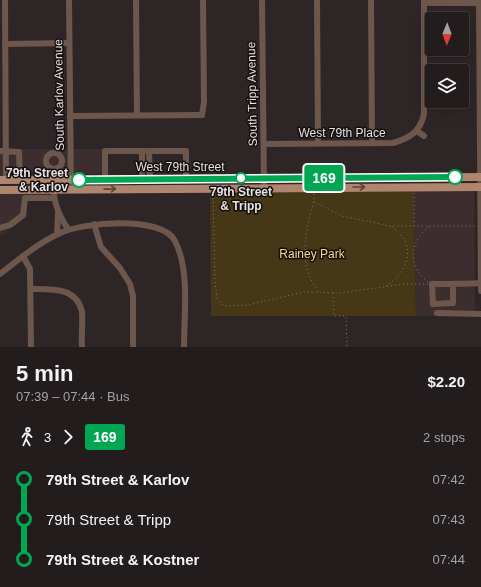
<!DOCTYPE html>
<html lang="en">
<head>
<meta charset="utf-8">
<style>
  :root { --surface:#221c1c; --page:#2a2525; --text:#f1f3f6; --muted:#a2a1a3; --line:#3f3a3b }
  body { margin:0; font-family:Helvetica,sans-serif; background:var(--page); color:var(--text); height:100vh; display:flex; flex-direction:column; font-size:15px; white-space:nowrap }
  * { box-sizing:border-box; margin:0 }
  p { font-size:13px; color:var(--muted) }
  .icon { flex:none; width:22px; height:22px; fill:none; stroke:currentColor; stroke-width:2; stroke-linecap:round; stroke-linejoin:round }
  .map { position:relative; height:347px; overflow:hidden }
  .details { display:flex; flex-direction:column; background:var(--surface); flex:1 }
  .details>* { flex:none }
  .badge { padding:0 8px; border-radius:3px; font-size:14px; line-height:26px }
  .needle { width:26px; rotate:181deg }
  .fabs { position:absolute; left:425px; top:12px; display:grid; gap:8px }
  .fabs a { display:grid; place-items:center; width:44px; height:44px; border-radius:4px; background:var(--surface); box-shadow:0 4px 16px #0002,0 0 0 1px var(--line); font-size:20px }
  .map>.badge { position:absolute; translate:-50% -50%; box-shadow:0 0 0 2px #fff }
  .legs { display:flex; align-items:center; gap:6px; height:44px; padding:0 16px; font-size:13px }
  .legs p { margin-inline-start:auto }
  .headline { display:flex; align-items:center; justify-content:space-between; height:68px; padding:0 16px }
  h1 { font-size:22px; font-weight:700; line-height:30px }
  ul { padding:0 16px; list-style:none }
  li { display:flex; align-items:center; gap:14px; height:40px; font-size:15px }
  li i { display:grid; place-items:center; width:6px; height:100%; margin:0 5px; background:currentColor }
  li i::after { content:''; width:10px; height:10px; margin:-5px; border:3px solid; border-radius:50%; background:var(--surface) }
  li p { margin-inline-start:auto }
  li:first-child i { background:linear-gradient(#0000 50%,currentColor 0) }
  li:last-child i { background:linear-gradient(currentColor 50%,#0000 0) }
  .map>svg:first-child { display:block }
  .built { fill:#3c2e2f }
  .green { fill:#463717 }
  .lines { fill:none; stroke-linecap:round; stroke-linejoin:round }
  .path { stroke:#7e7778; stroke-width:1; stroke-dasharray:1 3; stroke-linecap:butt }
  .minor { stroke:#6d574c; stroke-width:6 }
  .major { stroke:#b0856e; stroke-width:8 }
  .oneway { stroke:#5a453a }
  .line-1-casing { stroke:#fff; stroke-width:9 }
  .line-1 { stroke:#00a651; stroke-width:6 }
  .stop-1-dot { fill:#fff; stroke:#00a651; stroke-width:2 }
  .labels { text-anchor:middle; stroke-width:3; stroke-linejoin:round; paint-order:stroke }
  .street-label { font-size:12px; fill:#e7e1e2; stroke:#141010 }
  .stop-label { font-size:12px; font-weight:bold; fill:#e7e1e2; stroke:#141010; text-anchor:end }
  .park-label { font-size:12px; fill:#fbd488; stroke:#141010 }
</style>
</head>
<body>
<div class="map">
<svg width="481" height="347" viewBox="0 0 481 347">
  <rect width="100%" height="100%" fill="#2e2626"/>
  <!-- built -->
  <g class="built">
    <rect x="0" y="149" width="70" height="27"/>
    <polygon points="73,149 102,149 102,174 74,174"/>
    <polygon points="413,191 474,191 475,315 416,316"/>
    <polygon points="0,193 48,193 48,201 27,201 27,217 0,236"/>
  </g>
  <!-- green -->
  <polygon class="green" points="413,191 416,316 211,316 210,192"/>
  <g class="lines">
    <!-- path -->
    <g class="path">
      <polyline points="414,193 414,226"/>
      <polyline points="213,194 215,283 217,298 224,306 248,305 304,292 339,293 405,284 428,284"/>
      <path d="M314,194C314,204 310,214 308,224C303,251 302,270 319,292"/>
      <polyline points="314,202 342,216 390,226 475,226"/>
      <path d="M428,282C407,265 409,242 430,226"/>
      <path d="M386,286C409,271 418,244 391,226"/>
      <polyline points="333,293 334,316 346,316 347,346"/>
    </g>
    <!-- minor -->
    <g class="minor">
      <polyline points="5,0 6,180"/>
      <polyline points="69,0 71,190"/>
      <polyline points="136,0 137,115"/>
      <polyline points="262,0 264,188"/>
      <polyline points="317,0 318,143"/>
      <polyline points="371,0 372,143"/>
      <polyline points="479,0 481,291"/>
      <polyline points="424,3 479,3"/>
      <polyline points="5,44 69,43"/>
      <polyline points="202,115 204,102 203,0"/>
      <polyline points="70,116 202,115"/>
      <polyline points="417,131 424,136"/>
      <path d="M264,144L393,143C410,138 420,132 424,114V0"/>
      <polyline points="0,151 19,152 20,180"/>
      <polyline points="142,151 186,151 186,179"/>
      <polyline points="149,151 150,179"/>
      <circle cx="54" cy="161" r="8"/>
      <polyline points="105,179 105,151 142,151 142,179"/>
      <path d="M53,180C53,199 57,213 68,229"/>
      <polyline points="94,224 101,247 120,268 130,284 133,296 133,347"/>
      <polyline points="0,228 10,225 23,215 25,198 54,198"/>
      <polyline points="57,234 58,214"/>
      <polyline points="23,256 30,269 31,347"/>
      <path d="M0,274C18,260 37,244 58,234C81,222 162,215 175,241C190,270 184,315 184,347"/>
      <path d="M453,284V303L433,304L432,284C448,284 465,284 481,283"/>
      <path d="M31,289C51,289 77,287 82,312C83,324 81,336 82,347"/>
      <polyline points="437,313 481,314"/>
    </g>
    <!-- major -->
    <g class="major">
      <polyline points="0,180 481,177"/>
      <polyline points="0,190 481,187"/>
    </g>
  </g>
  <!-- one-way arrows -->
  <defs><path id="oneway-shaft" d="M-6 0H5M1.5-3L5.5 0L1.5 3" fill="none" stroke-width="1.6" stroke-linecap="round" stroke-linejoin="round"/></defs>
  <g class="oneway">
    <use href="#oneway-shaft" transform="translate(359 187)"/>
    <use href="#oneway-shaft" transform="translate(110 189) rotate(-1)"/>
  </g>
  <g class="lines">
    <defs>
      <polyline id="line-1" points="79,180 455,177"/>
    </defs>
    <!-- line-1 casing -->
    <use href="#line-1" class="line-1-casing"/>
    <!-- line-1 -->
    <use href="#line-1" class="line-1"/>
  </g>
  <!-- markers -->
  <g class="stop-1-dot">
    <circle cx="455" cy="177" r="7"/>
    <circle cx="241" cy="178" r="5"/>
    <circle cx="79" cy="180" r="7"/>
  </g>
  <g class="labels">
    <!-- street labels -->
    <g class="street-label">
      <text transform="translate(252 94) rotate(-91)" y="4">South Tripp Avenue</text>
      <text transform="translate(59 95) rotate(-91)" y="4">South Karlov Avenue</text>
      <text x="342" y="137">West 79th Place</text>
      <text x="180" y="171">West 79th Street</text>
    </g>
    <!-- stop labels -->
    <g class="stop-label">
      <text x="68" y="177">79th Street<tspan x="68" dy="14">&amp; Karlov</tspan></text>
      <text x="241" y="196" text-anchor="middle">79th Street<tspan x="241" dy="14">&amp; Tripp</tspan></text>
    </g>
    <!-- park labels -->
    <g class="park-label">
      <text x="312" y="258">Rainey Park</text>
    </g>
  </g>
</svg>
<div class="fabs">
<a><svg class="needle" viewBox="-14 -14 28 28"><path d="M0-13l5 13h-10z" fill="#e53935"/><path d="M0 13l5-13h-10z" fill="#a2a1a3"/></svg></a>
<a><svg class="icon" aria-label="layers" viewBox="0 0 24 24"><path d="M12 4l9 5-9 5-9-5zM3 14l9 5 9-5"/></svg></a>
</div>
<b class="badge" style="left:324px;top:178px;background:#00a651;color:#fff">169</b>
</div>
<section class="details">
<div class="headline"><div><h1>5 min</h1><p>07:39 – 07:44 · Bus</p></div><b>$2.20</b></div>
<div class="legs"><svg class="icon" aria-label="walk" viewBox="0 0 24 24"><circle cx="13" cy="4" r="2"/><path d="M13 8l-2 6 4 7M11 14l-3 7M7 12l3-4h3l4 4"/></svg>3<svg class="icon" aria-label="forward" viewBox="0 0 24 24"><path d="M9 5l7 7-7 7"/></svg><b class="badge" style="background:#00a651;color:#fff">169</b><p>2 stops</p></div>
<ul>
<li><i style="color:#00a651"></i><b>79th Street &amp; Karlov</b><p>07:42</p></li>
<li><i style="color:#00a651"></i><span>79th Street &amp; Tripp</span><p>07:43</p></li>
<li><i style="color:#00a651"></i><b>79th Street &amp; Kostner</b><p>07:44</p></li>
</ul>
</section>
</body>
</html>
